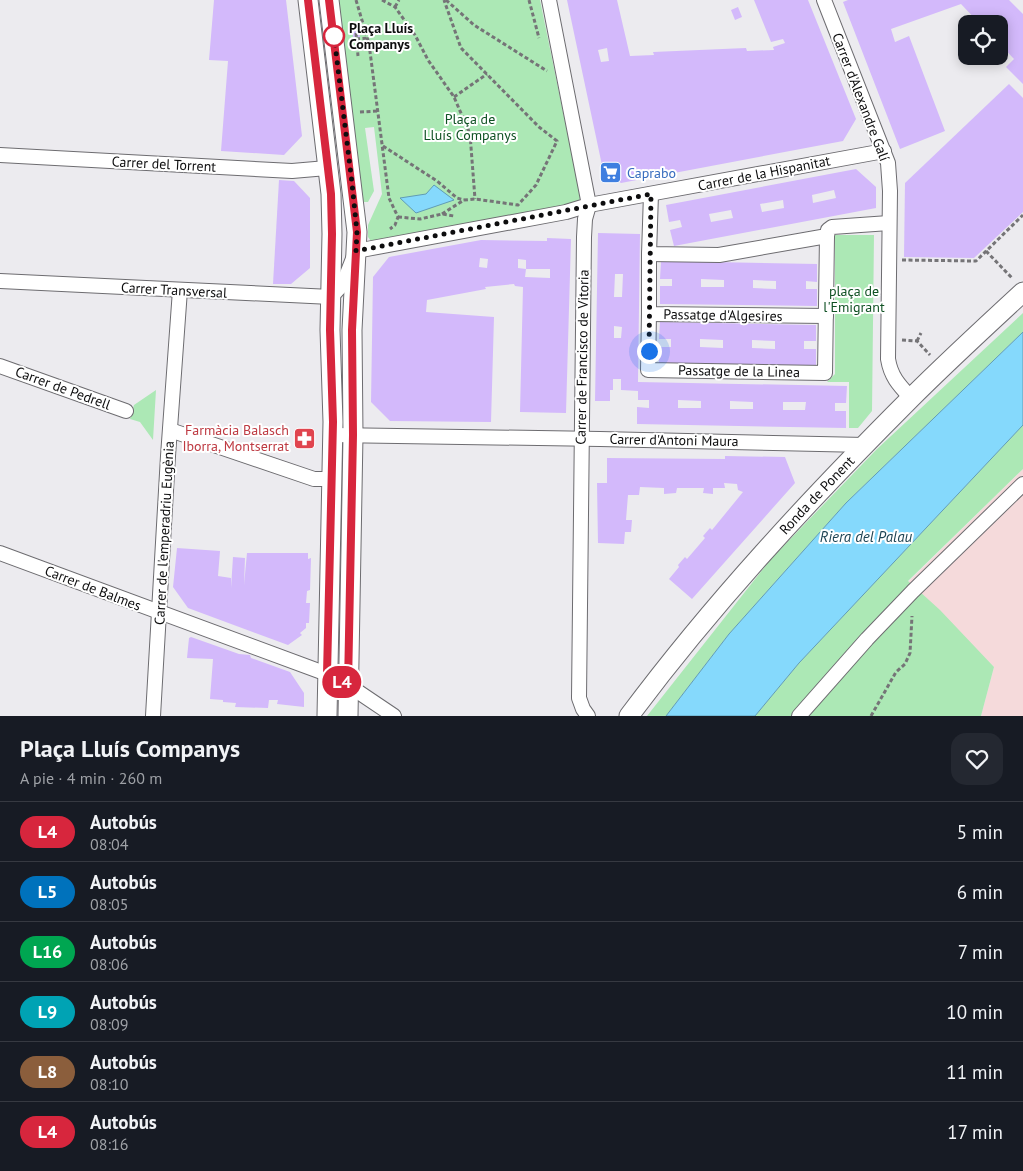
<!DOCTYPE html>
<html lang="es">
<head>
<meta charset="utf-8">
<style>
  :root { --surface:#171b24; --page:#242831; --text:#f1f3f6; --muted:#9ea1a6; --line:#363941 }
  body { margin:0; font-family:"PT Sans",sans-serif; background:var(--page); color:var(--text); height:100vh; display:flex; flex-direction:column; font-size:19px; white-space:nowrap }
  * { box-sizing:border-box; margin:0 }
  p { font-size:16px; color:var(--muted) }
  .icon { flex:none; width:28px; height:28px; fill:none; stroke:currentColor; stroke-width:2; stroke-linecap:round; stroke-linejoin:round }
  .map { position:relative; height:716px; overflow:hidden }
  .panel { display:flex; flex-direction:column; background:var(--surface); flex:1 }
  .panel>* { flex:none }
  .badge { padding:0 10px; border-radius:16px; font-size:18px; line-height:32px }
  .fabs { position:absolute; left:958px; top:15px; display:grid; gap:10px }
  .fabs a { display:grid; place-items:center; width:50px; height:50px; border-radius:10px; background:var(--surface); box-shadow:0 2px 12px #0003; font-size:25px }
  .you { position:absolute; width:25px; height:25px; margin:-12px; border:4px solid #fff; border-radius:50%; background:#1a73e8; box-shadow:0 0 0 8px #1a73e833 }
  .map>.badge { position:absolute; translate:-50% -50%; box-shadow:0 0 0 2px #fff }
  .round { display:grid; place-items:center; flex:none; width:52px; height:52px; border-radius:15px; background:var(--page) }
  .overview { display:flex; align-items:center; justify-content:space-between; height:85px; padding:0 20px }
  h1 { font-size:24px; font-weight:800; line-height:38px }
  ul { padding:0; list-style:none }
  li { display:flex; align-items:center; gap:15px; height:60px; padding:0 20px; border-top:1px solid var(--line) }
  li div { flex:1 }
  li b { display:block; font-size:19px }
  li em { font-style:normal }
  li .badge { min-width:55px; font-weight:700; text-align:center }
  .map>svg:first-child { display:block }
  .industrial { fill:#f5dadb }
  .green { fill:#ace8b5 }
  .water { fill:#85d9fc; stroke:#619cb5 }
  .building { fill:#d3b9fb; fill-rule:evenodd }
  .lines { fill:none; stroke-linecap:round; stroke-linejoin:round }
  .street-casing { stroke:#6d6c70; stroke-width:16 }
  .secondary-casing { stroke:#6d6c70; stroke-width:21 }
  .path { stroke:#757477; stroke-width:3; stroke-dasharray:4 2.5; stroke-linecap:butt }
  .street { stroke:#fff; stroke-width:14 }
  .secondary { stroke:#fff; stroke-width:19 }
  .line-casing { stroke:#fff; stroke-width:11 }
  .line { stroke:#d7263d; stroke-width:8 }
  .walk { stroke:#0d0d0e; stroke-width:5; stroke-dasharray:0 9 }
  .stop-dot { fill:#fff; stroke:#d7263d; stroke-width:2.5 }
  .labels { text-anchor:middle; stroke-width:4; stroke-linejoin:round; paint-order:stroke }
  .stop-label { font-size:14px; font-weight:bold; fill:#0d0d0e; stroke:#fff; text-anchor:start }
  .street-label { font-size:14px; fill:#0d0d0e; stroke:#fff }
  .park-label { font-size:14px; fill:#0f5123; stroke:#fff }
  .shop-label { font-size:14px; fill:#366cbe; stroke:#fff; text-anchor:start }
  .health-label { font-size:14px; fill:#be3a42; stroke:#fff; text-anchor:end }
  .water-label { font-size:15px; font-style:italic; fill:#1f4554; stroke:#fff }
</style>
</head>
<body>
<div class="map">
<svg width="1023" height="716" viewBox="0 0 1023 716">
  <rect width="100%" height="100%" fill="#ecebef"/>
  <!-- industrial -->
  <polygon class="industrial" points="1023,469 1023,716 981,716 994,667 908,582"/>
  <!-- green -->
  <g class="green">
    <polygon points="336,0 540,0 571,151 576,151 583,195 576,204 377,242 371,241 368,237 368,225 382,194 374,127 365,128 374,191 368,202 364,202 362,199"/>
    <polygon points="835,235 874,235 872,411 858,428 849,428 849,382 827,382 835,374"/>
    <polygon points="1023,313 1023,332 846,503 729,634 666,716 647,716 771,559 877,449"/>
    <polygon points="156,390 153,440 140,422 130,419 134,405"/>
    <polygon points="1023,425 1023,469 908,581 940,610 994,667 981,716 755,716 799,663"/>
  </g>
  <!-- water -->
  <g class="water">
    <polygon points="434,185 454,200 416,213 400,198 426,194"/>
    <polygon points="1023,332 1023,425 799,663 755,716 666,716 729,634 846,503"/>
  </g>
  <!-- building -->
  <g class="building">
    <polygon points="214,0 286,0 302,136 284,155 221,151 228,61 209,60"/>
    <path d="M567,0H617L630,56L654,55L653,52L746,48L747,51L774,50L773,47L785,43L783,39L771,42L754,0H808L856,119L843,141L621,183L603,170ZM607,48L609,61L601,62L598,50Z"/>
    <polygon points="848,0 1009,0 1023,14 1023,84 1006,67 1014,59 999,43 999,24 980,24 961,4 891,29 895,42 909,36 945,131 900,149 843,2"/>
    <polygon points="738,7 742,17 735,20 731,10"/>
    <polygon points="359,29 360,37 353,37 353,30"/>
    <polygon points="1009,84 1023,98 1023,212 974,258 904,257 905,183"/>
    <path d="M856,169L876,187V208L674,246L670,230L682,227L680,220L669,222L666,205ZM834,190L836,198L813,203L812,195ZM783,200L784,208L762,212L760,204ZM731,210L733,218L711,222L709,214Z"/>
    <polygon points="279,180 294,181 310,198 310,268 291,284 273,284"/>
    <path d="M598,233L640,234L638,382L847,386L846,403H835V411H846V428L637,424V407L649,408V400H638V391L621,390V379H613V390H610V401H595ZM615,274H623L622,297H614ZM614,326L622,327L621,338H614ZM678,400L701,401V408H678ZM730,401L753,402V409H730ZM783,402H806L805,410H783Z"/>
    <path d="M547,238L571,239L566,413L520,412L523,287L515,286L514,284L485,287L486,289L427,300L426,312L494,317L491,422L390,421L371,402L373,277L389,257L481,240L547,241ZM480,258L488,259L487,268L479,267ZM518,259L526,260V269L518,268ZM526,269H550V278L525,277Z"/>
    <path d="M661,261L817,264V282L806,281V289H817V306L660,304V286H672V279H660ZM701,279L724,280V287H701ZM753,280L776,281V289L753,288Z"/>
    <path d="M660,322L816,325V341H804V349H816V366L659,364V347H671V339H659ZM700,339L723,340V348L700,347ZM752,340L775,341V349L752,348Z"/>
    <polygon points="725,456 785,457 795,483 692,599 669,579 679,567 678,565 685,557 687,559 705,538 703,536 710,528 712,530 743,492 738,490 737,484 724,483 725,488 713,488 713,494 703,493 704,488 677,488 676,493 664,494 664,488 640,487 639,495 628,495 626,520 632,520 631,532 625,532 624,544 598,543 597,483 607,483 607,458 725,459"/>
    <polygon points="177,548 220,551 218,576 231,578 231,588 233,557 245,558 244,585 247,553 308,553 308,559 311,558 310,590 307,591 306,603 310,603 309,623 306,623 306,628 300,633 302,635 288,645 188,608 173,587"/>
    <polygon points="191,637 239,654 250,655 251,658 290,672 304,693 304,707 277,704 278,700 269,700 268,708 235,707 236,703 223,702 223,700 210,699 213,659 187,658 189,638"/>
  </g>
  <g class="lines">
    <defs>
      <g id="street">
        <polyline points="549,0 589,205 585,219 584,237 579,698 583,709 588,716"/>
        <path d="M824,0L888,163L890,191L888,359C891,377 899,385 911,398"/>
        <polyline points="0,155 292,171 327,168"/>
        <polyline points="651,194 649,254 719,255 827,236 828,230 832,227 889,223"/>
        <polyline points="649,254 649,314 826,316"/>
        <polyline points="0,281 331,297 343,284 356,251 566,212 589,205 884,151"/>
        <polyline points="649,314 648,370 825,373 827,236"/>
        <polyline points="0,366 126,411"/>
        <polyline points="170,430 314,479 332,479"/>
        <polyline points="333,435 600,439 865,445"/>
        <polyline points="0,553 327,674 348,685 394,716"/>
        <polyline points="153,716 168,456 180,290"/>
        <polyline points="799,716 867,639 913,591 1023,484"/>
      </g>
      <g id="secondary">
        <polyline points="308,0 331,194 332,234 330,330 333,422 327,716"/>
        <polyline points="329,0 357,232 352,330 353,435 348,716"/>
        <path id="s1" d="M629,716C714,602 810,499 910,399C947,362 985,327 1023,292"/>
      </g>
    </defs>
    <!-- street casing -->
    <use href="#street" class="street-casing"/>
    <!-- secondary casing -->
    <use href="#secondary" class="secondary-casing"/>
    <!-- path -->
    <g class="path">
      <polyline points="356,0 369,44 389,198 398,217 395,225 390,229"/>
      <polyline points="382,0 395,7 415,35 428,60 454,97 470,134 475,199"/>
      <polyline points="446,0 474,25 547,71"/>
      <polyline points="529,0 539,38"/>
      <polyline points="395,7 399,0"/>
      <polyline points="356,33 358,56"/>
      <polyline points="356,39 368,38"/>
      <polyline points="454,97 487,74"/>
      <polyline points="360,112 378,111"/>
      <polyline points="383,146 437,181 457,198 464,200"/>
      <polyline points="442,214 464,200 475,199 518,205 536,185 557,141 539,127 461,48 444,0"/>
      <polyline points="398,217 420,219 442,214 454,216"/>
      <polyline points="986,251 1012,278"/>
      <polyline points="902,260 976,261 1023,215"/>
      <polyline points="902,340 917,341 930,355"/>
      <polyline points="917,341 921,333"/>
      <polyline points="871,716 896,672 905,664 910,653 912,616"/>
    </g>
    <!-- street -->
    <use href="#street" class="street"/>
    <!-- secondary -->
    <use href="#secondary" class="secondary"/>
  </g>
  <g class="lines">
    <defs>
      <polyline id="line" points="308,0 331,194 332,234 330,330 333,422 327,674 348,685 353,435 352,330 357,232 329,0"/>
    </defs>
    <!-- line casing -->
    <use href="#line" class="line-casing"/>
    <!-- line -->
    <use href="#line" class="line"/>
    <!-- walk -->
    <polyline class="walk" points="334,36 352,183 357,232 356,251 651,194 649,351"/>
  </g>
  <!-- icons -->
  <defs>
    <symbol id="supermarket-square" viewBox="-11 -11 22 22"><rect x="-9" y="-9" width="18" height="18" rx="4" fill="#3f7fe0" stroke="#fff"/><path d="M-6-5.5h2.5l.6 2H6L4.5 2H-2.5L-4.4-4H-6ZM-1.5 3.2a1.3 1.3 0 1 0 .1 0ZM3 3.2a1.3 1.3 0 1 0 .1 0Z" fill="#fff"/></symbol>
    <symbol id="pharmacy-square" viewBox="-11 -11 22 22"><rect x="-9" y="-9" width="18" height="18" rx="4" fill="#e0444e" stroke="#fff"/><path d="M-2-6h4v4h4v4h-4v4h-4v-4h-4v-4h4Z" fill="#fff"/></symbol>
  </defs>
  <g fill-rule="evenodd">
    <use href="#supermarket-square" x="598" y="160" width="25" height="25"/>
    <use href="#pharmacy-square" x="292" y="426" width="25" height="25"/>
  </g>
  <!-- markers -->
  <circle class="stop-dot" cx="334" cy="36" r="10"/>
  <g class="labels">
    <!-- stop labels -->
    <g class="stop-label">
      <text x="349" y="33">Plaça Lluís<tspan x="349" dy="16">Companys</tspan></text>
    </g>
    <!-- street labels -->
    <g class="street-label">
      <text transform="translate(861 97) rotate(69)" y="5">Carrer d'Alexandre Galí</text>
      <text transform="translate(164 164) rotate(3)" y="5">Carrer del Torrent</text>
      <text transform="translate(764 173) rotate(-11)" y="5">Carrer de la Hispanitat</text>
      <text transform="translate(174 290) rotate(3)" y="5">Carrer Transversal</text>
      <text transform="translate(723 315) rotate(1)" y="5">Passatge d'Algesires</text>
      <text transform="translate(582 357) rotate(-89)" y="5">Carrer de Francisco de Vitoria</text>
      <text transform="translate(739 371) rotate(1)" y="5">Passatge de la Linea</text>
      <text transform="translate(63 388) rotate(20)" y="5">Carrer de Pedrell</text>
      <text transform="translate(674 440) rotate(1)" y="5">Carrer d'Antoni Maura</text>
      <text dy="5" stroke="none"><textPath href="#s1" startOffset="290">Ronda de Ponent</textPath></text>
      <text transform="translate(164 533) rotate(-87)" y="5">Carrer de l'emperadriu Eugènia</text>
      <text transform="translate(93 588) rotate(21)" y="5">Carrer de Balmes</text>
    </g>
    <!-- park labels -->
    <g class="park-label">
      <text x="470" y="124">Plaça de<tspan x="470" dy="16">Lluís Companys</tspan></text>
      <text x="854" y="296">plaça de<tspan x="854" dy="16">l'Emigrant</tspan></text>
    </g>
    <!-- shop labels -->
    <g class="shop-label">
      <text x="627" y="178">Caprabo</text>
    </g>
    <!-- health labels -->
    <g class="health-label">
      <text x="289" y="435">Farmàcia Balasch<tspan x="289" dy="16">Iborra, Montserrat</tspan></text>
    </g>
    <!-- water labels -->
    <g class="water-label">
      <text x="866" y="542">Riera del Palau</text>
    </g>
  </g>
</svg>
<div class="fabs">
<a><svg class="icon" aria-label="locate" viewBox="0 0 24 24"><circle cx="12" cy="12" r="6"/><path d="M12 2v4M12 18v4M2 12h4M18 12h4"/></svg></a>
</div>
<div class="you" style="left:649px;top:351px"></div>
<b class="badge" style="left:342px;top:682px;background:#d7263d;color:#fff">L4</b>
</div>
<section class="panel">
<div class="overview"><div><h1>Plaça Lluís Companys</h1><p>A pie · 4 min · 260 m</p></div><a class="round"><svg class="icon" aria-label="heart" viewBox="0 0 24 24"><path d="M12 20l-8-8c-3-5 5-10 8-4 3-6 11-1 8 4z"/></svg></a></div>
<ul>
<li><span class="badge" style="background:#d7263d;color:#fff">L4</span><div><b>Autobús</b><p>08:04</p></div><em>5 min</em></li>
<li><span class="badge" style="background:#0072bc;color:#fff">L5</span><div><b>Autobús</b><p>08:05</p></div><em>6 min</em></li>
<li><span class="badge" style="background:#00a651;color:#fff">L16</span><div><b>Autobús</b><p>08:06</p></div><em>7 min</em></li>
<li><span class="badge" style="background:#00a3b4;color:#fff">L9</span><div><b>Autobús</b><p>08:09</p></div><em>10 min</em></li>
<li><span class="badge" style="background:#8b5e3c;color:#fff">L8</span><div><b>Autobús</b><p>08:10</p></div><em>11 min</em></li>
<li><span class="badge" style="background:#d7263d;color:#fff">L4</span><div><b>Autobús</b><p>08:16</p></div><em>17 min</em></li>
</ul>
</section>
</body>
</html>
